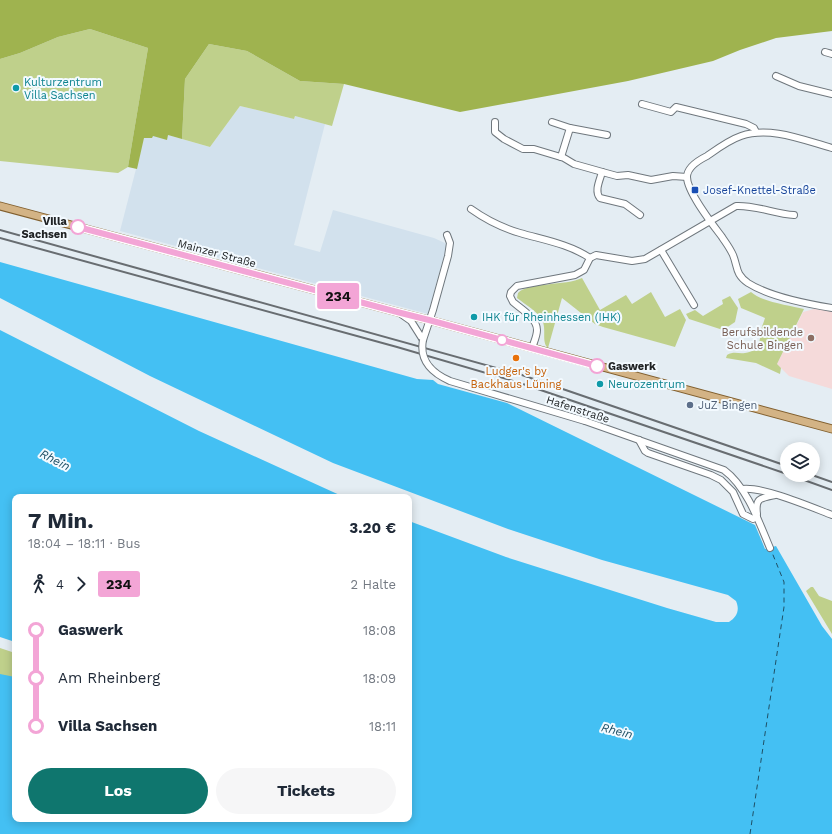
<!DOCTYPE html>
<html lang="de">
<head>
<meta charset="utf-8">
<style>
  :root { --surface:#fff; --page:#f6f6f7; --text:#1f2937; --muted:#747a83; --accent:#0f766e }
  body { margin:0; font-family:"Work Sans",sans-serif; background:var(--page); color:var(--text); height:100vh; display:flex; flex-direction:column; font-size:15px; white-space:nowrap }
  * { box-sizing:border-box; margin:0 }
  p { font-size:13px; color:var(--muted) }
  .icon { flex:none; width:22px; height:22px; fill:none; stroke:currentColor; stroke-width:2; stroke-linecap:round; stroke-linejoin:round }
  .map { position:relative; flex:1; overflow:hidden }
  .side { position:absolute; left:12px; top:494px; width:400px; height:328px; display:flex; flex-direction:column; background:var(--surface); border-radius:8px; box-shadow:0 2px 10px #0003 }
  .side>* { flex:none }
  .badge { padding:0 8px; border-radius:3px; font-size:14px; line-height:26px }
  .controls { position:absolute; left:780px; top:442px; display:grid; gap:8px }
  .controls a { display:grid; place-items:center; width:40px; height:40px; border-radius:50%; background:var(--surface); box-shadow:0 2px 10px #0003; font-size:20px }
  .map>.badge { position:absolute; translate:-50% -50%; box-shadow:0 0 0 2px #fff }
  .legs { display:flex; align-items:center; gap:6px; height:44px; padding:0 16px; font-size:13px }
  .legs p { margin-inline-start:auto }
  .head { display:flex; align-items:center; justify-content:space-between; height:68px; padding:0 16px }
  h1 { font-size:22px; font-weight:700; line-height:30px }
  .action { display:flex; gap:8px; margin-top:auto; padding:8px 16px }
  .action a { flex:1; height:46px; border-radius:24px; background:var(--accent); color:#fff; font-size:16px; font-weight:700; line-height:46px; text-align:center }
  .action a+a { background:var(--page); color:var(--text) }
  ul { padding:0 16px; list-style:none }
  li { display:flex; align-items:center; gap:14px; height:48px; font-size:15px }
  li i { display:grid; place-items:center; width:6px; height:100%; margin:0 5px; background:currentColor }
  li i::after { content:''; width:10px; height:10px; margin:-5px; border:3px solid; border-radius:50%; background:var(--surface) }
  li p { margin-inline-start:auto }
  li:first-child i { background:linear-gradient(#0000 50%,currentColor 0) }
  li:last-child i { background:linear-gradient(currentColor 50%,#0000 0) }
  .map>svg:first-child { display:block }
  .built { fill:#d2e1ed }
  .education { fill:#f5dada }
  .green { fill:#bfd08b }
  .forest { fill:#9fb34f }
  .water { fill:#44c0f3 }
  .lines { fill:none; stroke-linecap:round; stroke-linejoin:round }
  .ferry { stroke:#1f5066; stroke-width:1; stroke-dasharray:5 4; stroke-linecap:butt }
  .minor-casing { stroke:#6f777d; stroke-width:8 }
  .major-casing { stroke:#815f2e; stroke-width:9 }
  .minor { stroke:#fff; stroke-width:6 }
  .major { stroke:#d3b385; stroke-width:7 }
  .rail { stroke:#686d71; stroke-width:2 }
  .minor-bridge-casing { stroke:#6f777d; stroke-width:8; stroke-linecap:butt }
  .minor-bridge { stroke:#fff; stroke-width:6 }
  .line-1-casing { stroke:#fff; stroke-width:9 }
  .line-1 { stroke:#f3a5d6; stroke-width:6 }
  .culture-dot { fill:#0f9aa8; stroke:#f3faff; stroke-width:1.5 }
  .transit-dot { fill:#1a4fb4; stroke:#f3faff; stroke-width:1.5 }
  .stop-1-dot { fill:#fff; stroke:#f3a5d6; stroke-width:2 }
  .education-dot { fill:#8d6e63; stroke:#f3faff; stroke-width:1.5 }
  .food-dot { fill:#e8710a; stroke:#f3faff; stroke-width:1.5 }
  .service-dot { fill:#5c6f8a; stroke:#f3faff; stroke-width:1.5 }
  .labels { text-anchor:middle; stroke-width:4; stroke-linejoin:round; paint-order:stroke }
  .culture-label { font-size:11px; fill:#0d838f; stroke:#f3faff; text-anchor:start }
  .transit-label { font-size:11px; fill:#164399; stroke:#f3faff; text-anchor:start }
  .stop-label { font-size:11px; font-weight:bold; fill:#202325; stroke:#f3faff; text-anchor:end }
  .street-label { font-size:11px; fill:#202325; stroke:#f3faff }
  .education-label { font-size:11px; fill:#785e54; stroke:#f3faff; text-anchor:end }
  .food-label { font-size:11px; fill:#c56008; stroke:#f3faff }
  .service-label { font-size:11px; fill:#4e5e75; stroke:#f3faff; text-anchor:start }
  .water-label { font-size:12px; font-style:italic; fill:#1f5066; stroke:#f3faff }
</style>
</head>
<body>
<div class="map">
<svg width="832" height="834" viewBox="0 0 832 834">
  <rect width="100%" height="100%" fill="#e4edf3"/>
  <!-- built -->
  <polygon class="built" points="240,106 294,119 295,116 325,124 294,245 320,252 333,210 434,238 447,244 428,314 120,231 144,138 153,136 168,135 210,147"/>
  <!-- education -->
  <polygon class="education" points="814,309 832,310 832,389 789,376 777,364 803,312"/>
  <!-- green -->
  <g class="green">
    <polygon points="90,29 148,48 128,167 118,173 0,161 0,59 20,53 58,37"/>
    <polygon points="209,44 247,51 300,81 344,84 332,126 295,116 294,119 240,106 210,147 182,139 185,79"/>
    <path d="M582,278L600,310L626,295L632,304L651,292L665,317L680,309L686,320L675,347L603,327L595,324L562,298L548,348C541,342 547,329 542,320C537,311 526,305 517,298L518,293C528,282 566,286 582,278Z"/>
    <path d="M751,292C762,302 789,305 804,309L777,364L781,368L780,374L756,363L726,358L727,355C734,351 738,354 745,353C761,350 759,343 761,330C762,326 764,322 765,318L741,308L738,299Z"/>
    <polygon points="730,296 738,308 735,322 723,330 689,319 686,314 695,310 703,316 723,304 722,300"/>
    <polygon points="811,587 813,587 819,596 832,601 832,634 806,591"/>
    <polygon points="0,648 15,653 15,792 0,789"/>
  </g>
  <!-- forest -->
  <polygon class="forest" points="0,0 832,0 832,31 776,38 740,50 713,61 628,81 460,112 344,84 300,81 247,51 209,44 185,79 182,139 168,135 167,140 153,136 152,138 144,138 137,169 128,167 148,48 90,29 58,37 20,53 0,59"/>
  <!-- water -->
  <g class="water">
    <path d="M0,262L417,379L433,380L438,384L507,403L755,525L765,549L776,546L822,626L832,639V834H0V674L15,677V819H409V521L506,557L667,608L716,622H729C737,617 740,610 736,601L728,595L602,560L508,529L333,463L150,376L0,298Z"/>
    <polygon points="0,330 199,431 344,497 15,497 15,642 0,637"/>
  </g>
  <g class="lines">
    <!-- ferry -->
    <polyline class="ferry" points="750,834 784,607 784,582 771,550"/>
    <defs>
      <g id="minor">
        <polyline points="825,52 832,54"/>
        <polyline points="776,76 799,86 832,94"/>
        <polyline points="642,104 671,112 676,107 746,124 754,128 756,132"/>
        <polyline points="495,122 495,132 504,139 523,149 534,149 564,158 574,164 606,173 617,176 628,175 651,180 673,176 687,177"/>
        <polyline points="552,122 570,128"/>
        <path d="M832,148C803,140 770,126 741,136C729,140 717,149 707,156C699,160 687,167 687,177C687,192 713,225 722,237C726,243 730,248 733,255C738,267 735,274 748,283C770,297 807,304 832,308"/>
        <polyline points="561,157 570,128 607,135"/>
        <path d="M602,172C600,180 594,191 600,198L625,204L640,215"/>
        <path d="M471,209C485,219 503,228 520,233C544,240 569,244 590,258"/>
        <polyline points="661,250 694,305"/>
        <polyline points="401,314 411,321 423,340"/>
        <polyline points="423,340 433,310 448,256 450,243 447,235"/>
        <path d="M532,348C534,342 537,336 537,330C537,318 521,309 513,302L510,296L511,292L517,286L575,275L584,270L590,258L596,255L632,261L645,259L736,206C756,205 775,214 794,215"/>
        <path d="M585,421L724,470C747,487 759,522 770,548"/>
        <polyline points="639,440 645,451 648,453 711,475 721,480 733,492 743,514 753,519 757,517"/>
        <path d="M742,489C762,486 811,507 832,515"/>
        <path d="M757,514C755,498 760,498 775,495"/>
      </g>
      <polyline id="major" points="0,206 401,313 429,320 832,429"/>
    </defs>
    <!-- minor casing -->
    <use href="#minor" class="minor-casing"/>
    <!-- major casing -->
    <use href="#major" class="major-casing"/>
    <!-- minor -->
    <use href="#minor" class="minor"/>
    <!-- major -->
    <use href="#major" class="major"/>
    <!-- rail -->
    <g class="rail">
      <polyline points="0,230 522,375 787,466"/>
      <polyline points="0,238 397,347 520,383 787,474"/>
      <polyline points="790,475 832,490"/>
      <polyline points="812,475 832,482"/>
    </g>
    <defs>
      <path id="minor-bridge" d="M423,340C419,361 432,373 450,381L585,421"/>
    </defs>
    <!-- minor-bridge casing -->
    <use href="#minor-bridge" class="minor-bridge-casing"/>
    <!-- minor-bridge -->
    <use href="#minor-bridge" class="minor-bridge"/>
  </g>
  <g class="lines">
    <defs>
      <polyline id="line-1" points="78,227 401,313 429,320 597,366"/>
    </defs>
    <!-- line-1 casing -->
    <use href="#line-1" class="line-1-casing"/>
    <!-- line-1 -->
    <use href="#line-1" class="line-1"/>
  </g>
  <!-- markers -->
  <g class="culture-dot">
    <circle cx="16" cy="88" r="4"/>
    <circle cx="474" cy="317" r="4"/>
    <circle cx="600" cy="384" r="4"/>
  </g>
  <rect class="transit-dot" x="691" y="186" width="8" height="8" rx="2"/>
  <g class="stop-1-dot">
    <circle cx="78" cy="227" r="7"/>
    <circle cx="502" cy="340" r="5"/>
    <circle cx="597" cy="366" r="7"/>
  </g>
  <circle class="education-dot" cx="811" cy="338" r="4"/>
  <circle class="food-dot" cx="516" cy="358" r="4"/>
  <circle class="service-dot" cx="690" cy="405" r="4"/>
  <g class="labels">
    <!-- culture labels -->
    <g class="culture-label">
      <text x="24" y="86">Kulturzentrum<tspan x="24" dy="13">Villa Sachsen</tspan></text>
      <text x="482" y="321">IHK für Rheinhessen (IHK)</text>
      <text x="608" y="388">Neurozentrum</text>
    </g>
    <!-- transit labels -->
    <g class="transit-label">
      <text x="703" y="194">Josef-Knettel-Straße</text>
    </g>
    <!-- stop labels -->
    <g class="stop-label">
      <text x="67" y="225">Villa<tspan x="67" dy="13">Sachsen</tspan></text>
      <text x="608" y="370" text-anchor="start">Gaswerk</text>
    </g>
    <!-- street labels -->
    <g class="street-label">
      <text transform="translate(217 253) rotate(15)" y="4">Mainzer Straße</text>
      <text transform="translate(578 409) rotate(18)" y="4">Hafenstraße</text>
    </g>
    <!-- education labels -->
    <g class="education-label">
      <text x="803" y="336">Berufsbildende<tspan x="803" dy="13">Schule Bingen</tspan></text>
    </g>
    <!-- food labels -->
    <g class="food-label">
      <text x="516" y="375">Ludger's by<tspan x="516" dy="13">Backhaus Lüning</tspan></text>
    </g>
    <!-- service labels -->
    <g class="service-label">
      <text x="698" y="409">JuZ Bingen</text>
    </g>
    <!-- water labels -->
    <g class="water-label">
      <text transform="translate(55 460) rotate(27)" y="4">Rhein</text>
      <text transform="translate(617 731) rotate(14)" y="4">Rhein</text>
    </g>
  </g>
</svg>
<div class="controls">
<a><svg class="icon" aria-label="layers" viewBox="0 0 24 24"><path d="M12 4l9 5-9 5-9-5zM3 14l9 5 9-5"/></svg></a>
</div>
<b class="badge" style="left:338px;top:296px;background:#f3a5d6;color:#111">234</b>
<section class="side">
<div class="head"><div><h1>7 Min.</h1><p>18:04 – 18:11 · Bus</p></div><b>3.20 €</b></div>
<div class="legs"><svg class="icon" aria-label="walk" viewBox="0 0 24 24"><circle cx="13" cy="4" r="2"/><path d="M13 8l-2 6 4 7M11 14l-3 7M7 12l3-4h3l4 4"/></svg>4<svg class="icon" aria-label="forward" viewBox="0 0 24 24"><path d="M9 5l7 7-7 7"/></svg><b class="badge" style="background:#f3a5d6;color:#111">234</b><p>2 Halte</p></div>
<ul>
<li><i style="color:#f3a5d6"></i><b>Gaswerk</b><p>18:08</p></li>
<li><i style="color:#f3a5d6"></i><span>Am Rheinberg</span><p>18:09</p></li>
<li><i style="color:#f3a5d6"></i><b>Villa Sachsen</b><p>18:11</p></li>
</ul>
<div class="action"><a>Los</a><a>Tickets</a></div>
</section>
</div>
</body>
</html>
